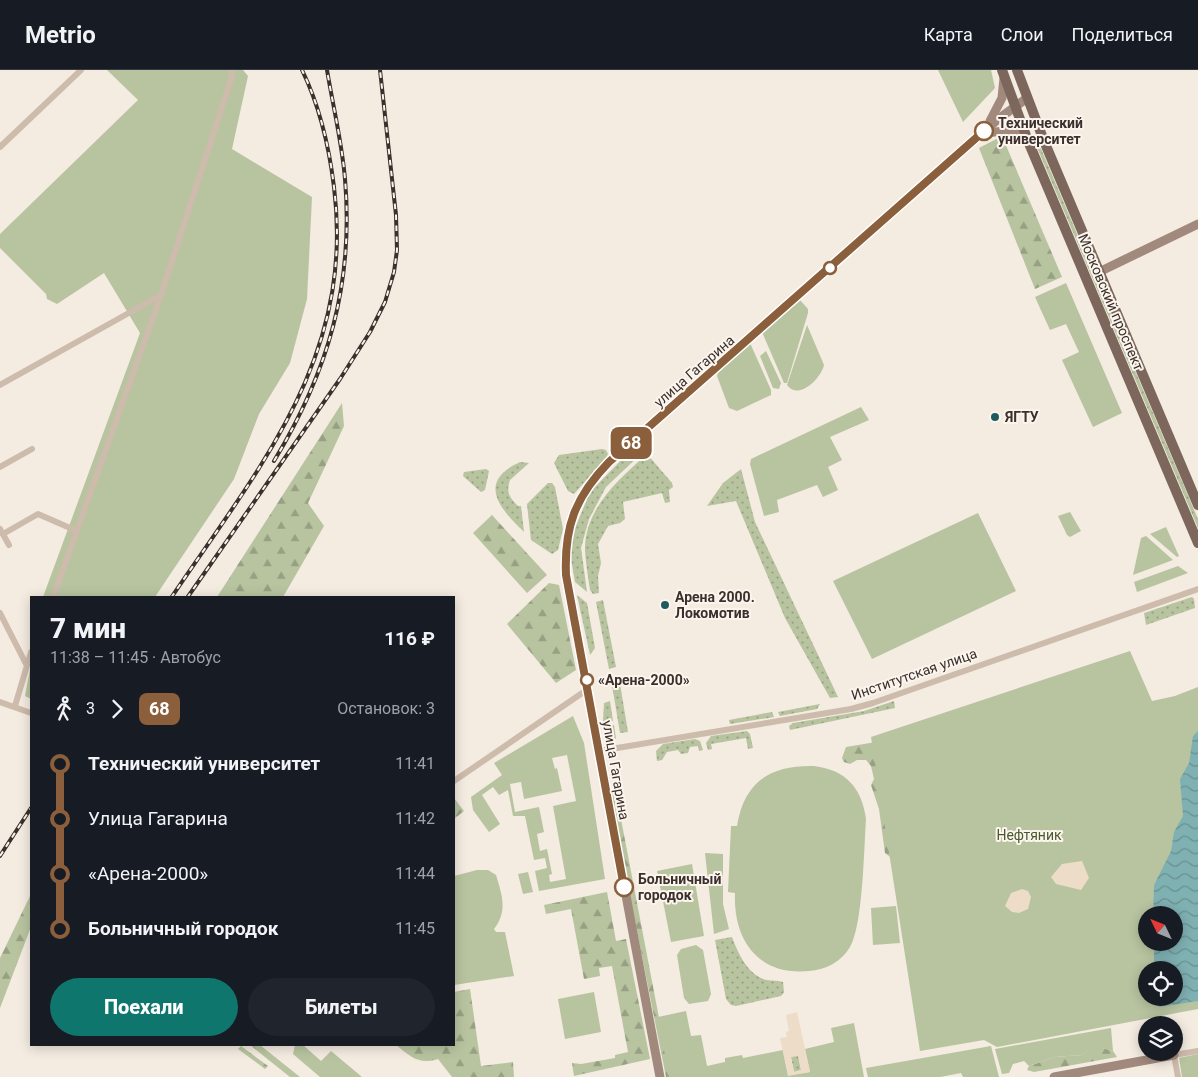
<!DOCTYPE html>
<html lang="ru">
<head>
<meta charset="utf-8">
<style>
  :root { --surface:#171b24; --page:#20242c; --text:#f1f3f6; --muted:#9ea1a6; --line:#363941; --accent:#0f766e }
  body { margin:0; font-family:Roboto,sans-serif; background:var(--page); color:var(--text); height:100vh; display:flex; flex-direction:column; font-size:19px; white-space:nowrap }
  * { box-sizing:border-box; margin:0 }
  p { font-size:16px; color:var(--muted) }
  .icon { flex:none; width:28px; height:28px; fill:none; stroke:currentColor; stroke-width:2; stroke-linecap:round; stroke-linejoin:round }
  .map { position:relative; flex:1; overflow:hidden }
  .details { position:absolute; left:30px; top:526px; width:425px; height:450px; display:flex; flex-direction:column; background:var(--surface); border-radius:0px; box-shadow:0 2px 12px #0003 }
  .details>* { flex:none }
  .badge { padding:0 10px; border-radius:8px; font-size:18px; line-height:32px }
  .needle { width:32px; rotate:313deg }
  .fabs { position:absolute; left:1138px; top:836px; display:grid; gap:10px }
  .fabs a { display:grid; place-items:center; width:45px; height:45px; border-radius:50%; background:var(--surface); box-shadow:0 2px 12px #0003; font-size:25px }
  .map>.badge { position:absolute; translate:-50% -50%; box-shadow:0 0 0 2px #fff }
  .legs { display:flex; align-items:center; gap:8px; height:55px; padding:0 20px; font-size:16px }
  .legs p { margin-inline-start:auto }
  .summary { display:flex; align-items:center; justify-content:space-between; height:85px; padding:0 20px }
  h1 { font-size:28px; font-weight:800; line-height:38px }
  .cta { display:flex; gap:10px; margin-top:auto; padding:10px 20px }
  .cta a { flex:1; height:58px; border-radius:30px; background:var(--accent); color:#fff; font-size:20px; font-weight:800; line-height:58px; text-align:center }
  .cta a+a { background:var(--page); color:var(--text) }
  ul { padding:0 20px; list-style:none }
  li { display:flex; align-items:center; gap:18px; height:55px; font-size:19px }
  li i { display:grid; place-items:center; width:8px; height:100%; margin:0 6px; background:currentColor }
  li i::after { content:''; width:12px; height:12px; margin:-6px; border:4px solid; border-radius:50%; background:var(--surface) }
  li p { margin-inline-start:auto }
  li:first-child i { background:linear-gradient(#0000 50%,currentColor 0) }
  li:last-child i { background:linear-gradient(currentColor 50%,#0000 0) }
  header { display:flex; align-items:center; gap:30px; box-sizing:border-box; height:70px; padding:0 25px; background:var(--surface); border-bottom:1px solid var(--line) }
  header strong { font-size:24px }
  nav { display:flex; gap:28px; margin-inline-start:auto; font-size:18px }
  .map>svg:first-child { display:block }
  .grass { fill:url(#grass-dots) }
  .forest { fill:url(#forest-firs) }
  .park { fill:#b8c4a0; fill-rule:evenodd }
  .plaza { fill:#ecdcc8; fill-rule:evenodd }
  .water { fill:url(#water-waves) }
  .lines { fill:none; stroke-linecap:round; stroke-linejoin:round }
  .street { stroke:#cdbbac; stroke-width:6 }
  .secondary { stroke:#a18a7d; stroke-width:9 }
  .primary { stroke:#7d675c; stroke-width:10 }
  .rail-casing { stroke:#3b302b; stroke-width:4 }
  .rail { stroke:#fbf5ee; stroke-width:2; stroke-dasharray:5.5; stroke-linecap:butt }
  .line-1-casing { stroke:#fff; stroke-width:11 }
  .line-1 { stroke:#8b5e3c; stroke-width:8 }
  .stop-1-dot { fill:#fff; stroke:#8b5e3c; stroke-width:2.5 }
  .poi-dot { fill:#1f5a5e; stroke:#fbf5ee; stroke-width:2 }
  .labels { text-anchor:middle; stroke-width:4; stroke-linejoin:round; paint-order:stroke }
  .stop-label { font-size:14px; font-weight:bold; fill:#3b302b; stroke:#fbf5ee; text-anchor:start }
  .street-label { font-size:14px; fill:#3b302b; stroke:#fbf5ee }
  .poi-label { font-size:14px; font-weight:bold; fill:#3b302b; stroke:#fbf5ee; text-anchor:start }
  .park-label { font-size:14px; fill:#4a5a2e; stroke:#fbf5ee }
</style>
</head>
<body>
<header>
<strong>Metrio</strong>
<nav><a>Карта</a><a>Слои</a><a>Поделиться</a></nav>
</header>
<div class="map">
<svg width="1198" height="1007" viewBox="0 0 1198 1007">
  <defs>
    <pattern id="grass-dots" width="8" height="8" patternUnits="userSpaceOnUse" patternTransform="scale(1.25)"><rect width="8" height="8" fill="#b8c4a0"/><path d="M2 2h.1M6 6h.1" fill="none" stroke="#97a083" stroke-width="1.8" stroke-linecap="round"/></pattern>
    <pattern id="forest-firs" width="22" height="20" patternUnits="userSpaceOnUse" patternTransform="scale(1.25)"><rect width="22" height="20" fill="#b8c4a0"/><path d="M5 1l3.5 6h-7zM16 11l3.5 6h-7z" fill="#97a083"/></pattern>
    <pattern id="water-waves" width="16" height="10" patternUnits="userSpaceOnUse" patternTransform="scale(1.25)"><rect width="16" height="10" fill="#7fb0b2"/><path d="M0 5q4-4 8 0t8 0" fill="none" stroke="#699091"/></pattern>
  </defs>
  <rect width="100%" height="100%" fill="#f4ebe1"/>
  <!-- grass -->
  <g class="grass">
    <polygon points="1039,74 1198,449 1198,458 1036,75"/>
    <polygon points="635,376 645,380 606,417 589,449 581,478 587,522 575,512 570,483 575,458 590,422"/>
    <polygon points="602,379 606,380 608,384 606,388 574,424 568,421 554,393 559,385"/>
    <path d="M647,384L672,413L673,417L669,420L670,432L665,433L662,423L623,432L625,449L620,453L608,456L598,474L601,493L598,506L599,523L593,524L590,520C588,507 586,494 585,481C584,439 619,409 647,384Z"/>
    <path d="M520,392L529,393L510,410C506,422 509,427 518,436H521L524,462C500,439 476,412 520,392Z"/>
    <polygon points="486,399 489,401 485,420 481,422 463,406 464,402"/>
    <polygon points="741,399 755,452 838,627 830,628 785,548 736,431 707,436 723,413"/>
    <polygon points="548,413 552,413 555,417 563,459 558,480 552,484 531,470 527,434"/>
    <polygon points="577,525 587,533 595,578 590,585"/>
    <polygon points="1192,527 1194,529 1195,538 1146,555 1144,543"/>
    <polygon points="603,530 616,597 609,599 596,532"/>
    <polygon points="620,614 628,662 620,663 612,615"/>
    <polygon points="610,631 613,651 603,652 604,633"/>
    <polygon points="894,631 895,638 790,660 789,656 793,653 864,641"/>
    <polygon points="820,634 817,639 780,646 778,642"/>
    <polygon points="772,642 774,647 730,654 729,650"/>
    <polygon points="614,655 616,669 607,665 603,657"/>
    <polygon points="747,661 750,664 753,678 748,679 746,668 711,674 712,679 708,680 706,673 711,666"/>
    <polygon points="695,669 700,671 703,680 699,681 698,676 690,677 688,683 681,684 678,680 667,682 662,690 657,691 656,681 663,674"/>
    <path d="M732,867C738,883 748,906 767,910C772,911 777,910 783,912L784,922L781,926L736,936L731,935L726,929L715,870Z"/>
    <polygon points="798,985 801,1000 794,1002 791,987"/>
  </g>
  <!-- forest -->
  <g class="forest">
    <polygon points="1002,66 1062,207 1035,219 979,78"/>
    <polygon points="342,333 344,356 308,433 324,456 283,527 217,527"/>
    <polygon points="492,445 547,505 527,523 473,463"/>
    <polygon points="549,513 559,515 576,600 556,613 507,554"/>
    <polygon points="876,672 894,790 885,783 879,739 871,715 874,709 871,696 866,690 857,690 850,694 844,692 842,688 846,677"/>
    <polygon points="616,723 664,974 672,1007 666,1007 610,725"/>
    <polygon points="454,728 464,741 454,749"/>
    <polygon points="607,822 616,871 626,869 650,989 574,1006 572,993 581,994 615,988 615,985 628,982 612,896 599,898 600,906 584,909 571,839 546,844 544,835"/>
    <polygon points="31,824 31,857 0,938 0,888"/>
    <path d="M470,919L481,996L513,992L514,1007H452L438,989C419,995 411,987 396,975H454V922Z"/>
    <polygon points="250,975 260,975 300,1007 290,1007"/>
    <polygon points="1093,975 1113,981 1117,987 1034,1002 1027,1000 1029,996 1055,987 1082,985"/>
    <polygon points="241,976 268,996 265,999 238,979"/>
  </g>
  <!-- park -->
  <g class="park">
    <polygon points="107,0 243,0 248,6 232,79 312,127 307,229 290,293 259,344 234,409 155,527 43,527 140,263 104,203 57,234 47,229 46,224 0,178 0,164 138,30"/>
    <polygon points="938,0 991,0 995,18 963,52"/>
    <polygon points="1066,213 1122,343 1093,357 1062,290 1079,282 1066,254 1050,260 1035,227"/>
    <polygon points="799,229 808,239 808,243 787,313 784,313 762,262"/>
    <path d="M807,255L824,295C821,308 799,331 787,315Z"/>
    <polygon points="750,273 771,320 771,325 737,341 729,338 717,306 719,299"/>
    <polygon points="766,281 781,313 779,319 773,318 760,286"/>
    <polygon points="861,337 869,350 830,367 842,390 828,397 838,420 823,427 817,415 777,430 779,442 764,446 750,394 751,389"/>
    <polygon points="1070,442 1081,461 1070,467 1067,465 1058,446"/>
    <polygon points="978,443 1016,521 872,589 833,511"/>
    <polygon points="1166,457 1179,486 1177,487 1150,464"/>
    <polygon points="1146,466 1173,490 1133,505 1141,468"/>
    <polygon points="1178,496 1188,503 1137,522 1134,512"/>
    <path d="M1130,581L1152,631L1175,626L1198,617V939L997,977L984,970L920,981L871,667ZM1146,845H1174V872H1146ZM1146,900H1174V928H1146Z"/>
    <polygon points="31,594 31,629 25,626"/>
    <path d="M573,646L584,673L605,809L539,821L535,801L547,798L545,788L534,790L525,746H513L508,720L499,725L493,717L482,725L500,754L489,762L473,740L471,727L502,705L494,693ZM567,685L576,731L553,736L566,809L550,812L549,805L552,804L547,779L540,781L537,764L544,762L539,737L515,742L510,714L521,712L524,729L562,721L557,698L555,699L552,688Z"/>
    <path d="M814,696C846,700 862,718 866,749C864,777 863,856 850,877C842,891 826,900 809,901C759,906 733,871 735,823L728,822L731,756H737C744,712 770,695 814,696Z"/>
    <polygon points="705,783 723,784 723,834 729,859 714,864"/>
    <polygon points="692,794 704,866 671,872 657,801"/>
    <path d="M477,800H488L496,805C502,825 508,841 494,859L496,862H505L514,906L454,915V806Z"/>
    <polygon points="528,802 533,822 523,824 518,804"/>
    <polygon points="896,836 900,873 873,875 871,838"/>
    <polygon points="696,875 703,880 711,924 708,931 689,934 684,928 677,885 681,879"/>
    <polygon points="594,922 601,962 565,969 558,929"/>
    <polygon points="686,941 691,966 701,965 707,996 725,992 725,988 742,985 743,988 783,980 788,1005 810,1002 805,979 834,972 831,958 854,953 864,1007 669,1007 658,947"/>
    <polygon points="1111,958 1113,981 1093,976 1082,985 1055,987 1029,996 1024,991 1013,994 1009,1003 1002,1004 995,979"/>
    <polygon points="295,975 303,975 321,991 331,981 362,1007 320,1007 293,984"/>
    <polygon points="991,976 999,1007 963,1007 961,1003 940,1007 868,1007 866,998"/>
    <polygon points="1198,984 1198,1007 1182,1007 1179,988"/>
  </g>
  <!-- plaza -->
  <g class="plaza">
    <polygon points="1082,791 1089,808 1081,820 1056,814 1051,807 1062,794"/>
    <polygon points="1022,819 1028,821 1031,827 1028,839 1019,843 1012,842 1005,836 1011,823"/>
    <path d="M797,942L810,1002L788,1006L780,968L787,967L786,962L789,961L786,945ZM798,986L801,1000L794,1002L791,987Z"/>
  </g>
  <!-- water -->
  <polygon class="water" points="1198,661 1198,931 1159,937 1153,931 1153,928 1174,928 1174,900 1154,900 1154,873 1174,872 1174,845 1153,845 1154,815 1171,781 1174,762 1183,746 1180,709 1189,693 1193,666"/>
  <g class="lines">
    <!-- street -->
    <g class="street">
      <polyline points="0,77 81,0"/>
      <polyline points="0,315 161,225"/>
      <polyline points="0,397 32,379"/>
      <polyline points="0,459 9,475"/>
      <polyline points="3,464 38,444 77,461"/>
      <polyline points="53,528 161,225 232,6 231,0"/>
      <polyline points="0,543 26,594"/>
      <polyline points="0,632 31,643"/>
      <polyline points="15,636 31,582"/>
      <polyline points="599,681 851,639 873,633 1198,519"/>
      <polyline points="454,711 588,619"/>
      <polyline points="1178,1007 1174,985 1198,981"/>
    </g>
    <!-- secondary -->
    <g class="secondary">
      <polyline points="990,51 1002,28 1004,8"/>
      <path d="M979,65C997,61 1013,57 1028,71"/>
      <polyline points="1099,202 1198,154"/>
      <path d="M660,1007L566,505C565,457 575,427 609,392L997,50L1027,28"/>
      <polyline points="1054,1007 1174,985"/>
    </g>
    <!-- primary -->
    <g class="primary">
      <polyline points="1002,0 1028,71 1198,473"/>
      <polyline points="1017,0 1044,71 1198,435"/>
    </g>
    <defs>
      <g id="rail">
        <path d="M274,391C328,302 354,214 345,109C342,73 333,36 327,0"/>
        <path d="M171,528C260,396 355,287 334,117C329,76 320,37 302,0"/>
        <polyline points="187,528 340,309 370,262 385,232 394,202 397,180 396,145 380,0"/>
        <polyline points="0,786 31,738"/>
      </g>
    </defs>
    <!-- rail casing -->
    <use href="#rail" class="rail-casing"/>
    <!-- rail -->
    <use href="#rail" class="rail"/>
  </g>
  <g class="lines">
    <defs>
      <path id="line-1" d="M624,817L566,505C564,457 575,427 609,392L984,61"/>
    </defs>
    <!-- line-1 casing -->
    <use href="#line-1" class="line-1-casing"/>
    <!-- line-1 -->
    <use href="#line-1" class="line-1"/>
  </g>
  <!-- markers -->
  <g class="stop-1-dot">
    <circle cx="984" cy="61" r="9"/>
    <circle cx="830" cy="198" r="6"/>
    <circle cx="587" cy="610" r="6"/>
    <circle cx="624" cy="817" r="9"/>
  </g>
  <g class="poi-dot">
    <circle cx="995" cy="347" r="5"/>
    <circle cx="665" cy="535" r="5"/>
  </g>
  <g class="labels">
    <!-- stop labels -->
    <g class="stop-label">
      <text x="998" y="58">Технический<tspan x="998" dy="16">университет</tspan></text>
      <text x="598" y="615">«Арена-2000»</text>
      <text x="638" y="814">Больничный<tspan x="638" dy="16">городок</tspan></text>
    </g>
    <!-- street labels -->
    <g class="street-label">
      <text transform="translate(1111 232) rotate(67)" y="5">Московский проспект</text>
      <text transform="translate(694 301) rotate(-41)" y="5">улица Гагарина</text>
      <text transform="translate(914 604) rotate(-19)" y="5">Институтская улица</text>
      <text transform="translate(616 700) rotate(80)" y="5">улица Гагарина</text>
    </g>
    <!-- poi labels -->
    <g class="poi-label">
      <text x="1005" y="352">ЯГТУ</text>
      <text x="675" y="532">Арена 2000.<tspan x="675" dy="16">Локомотив</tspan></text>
    </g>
    <!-- park labels -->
    <g class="park-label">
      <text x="1029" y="770">Нефтяник</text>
    </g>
  </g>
</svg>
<div class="fabs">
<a><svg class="needle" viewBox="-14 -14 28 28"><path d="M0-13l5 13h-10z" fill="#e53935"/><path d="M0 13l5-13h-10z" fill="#9ea1a6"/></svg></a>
<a><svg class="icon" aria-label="locate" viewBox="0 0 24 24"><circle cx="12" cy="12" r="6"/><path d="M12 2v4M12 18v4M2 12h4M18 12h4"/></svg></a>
<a><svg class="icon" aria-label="layers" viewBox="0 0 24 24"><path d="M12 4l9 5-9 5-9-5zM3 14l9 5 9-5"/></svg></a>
</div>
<b class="badge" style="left:631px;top:373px;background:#8b5e3c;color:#fff">68</b>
<section class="details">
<div class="summary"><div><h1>7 мин</h1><p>11:38 – 11:45 · Автобус</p></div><b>116 ₽</b></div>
<div class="legs"><svg class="icon" aria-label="walk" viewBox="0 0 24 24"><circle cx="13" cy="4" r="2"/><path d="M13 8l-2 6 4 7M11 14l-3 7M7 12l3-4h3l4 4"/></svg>3<svg class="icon" aria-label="forward" viewBox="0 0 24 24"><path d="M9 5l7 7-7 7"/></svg><b class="badge" style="background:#8b5e3c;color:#fff">68</b><p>Остановок: 3</p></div>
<ul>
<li><i style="color:#8b5e3c"></i><b>Технический университет</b><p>11:41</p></li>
<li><i style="color:#8b5e3c"></i><span>Улица Гагарина</span><p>11:42</p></li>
<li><i style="color:#8b5e3c"></i><span>«Арена-2000»</span><p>11:44</p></li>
<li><i style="color:#8b5e3c"></i><b>Больничный городок</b><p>11:45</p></li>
</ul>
<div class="cta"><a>Поехали</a><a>Билеты</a></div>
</section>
</div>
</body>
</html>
